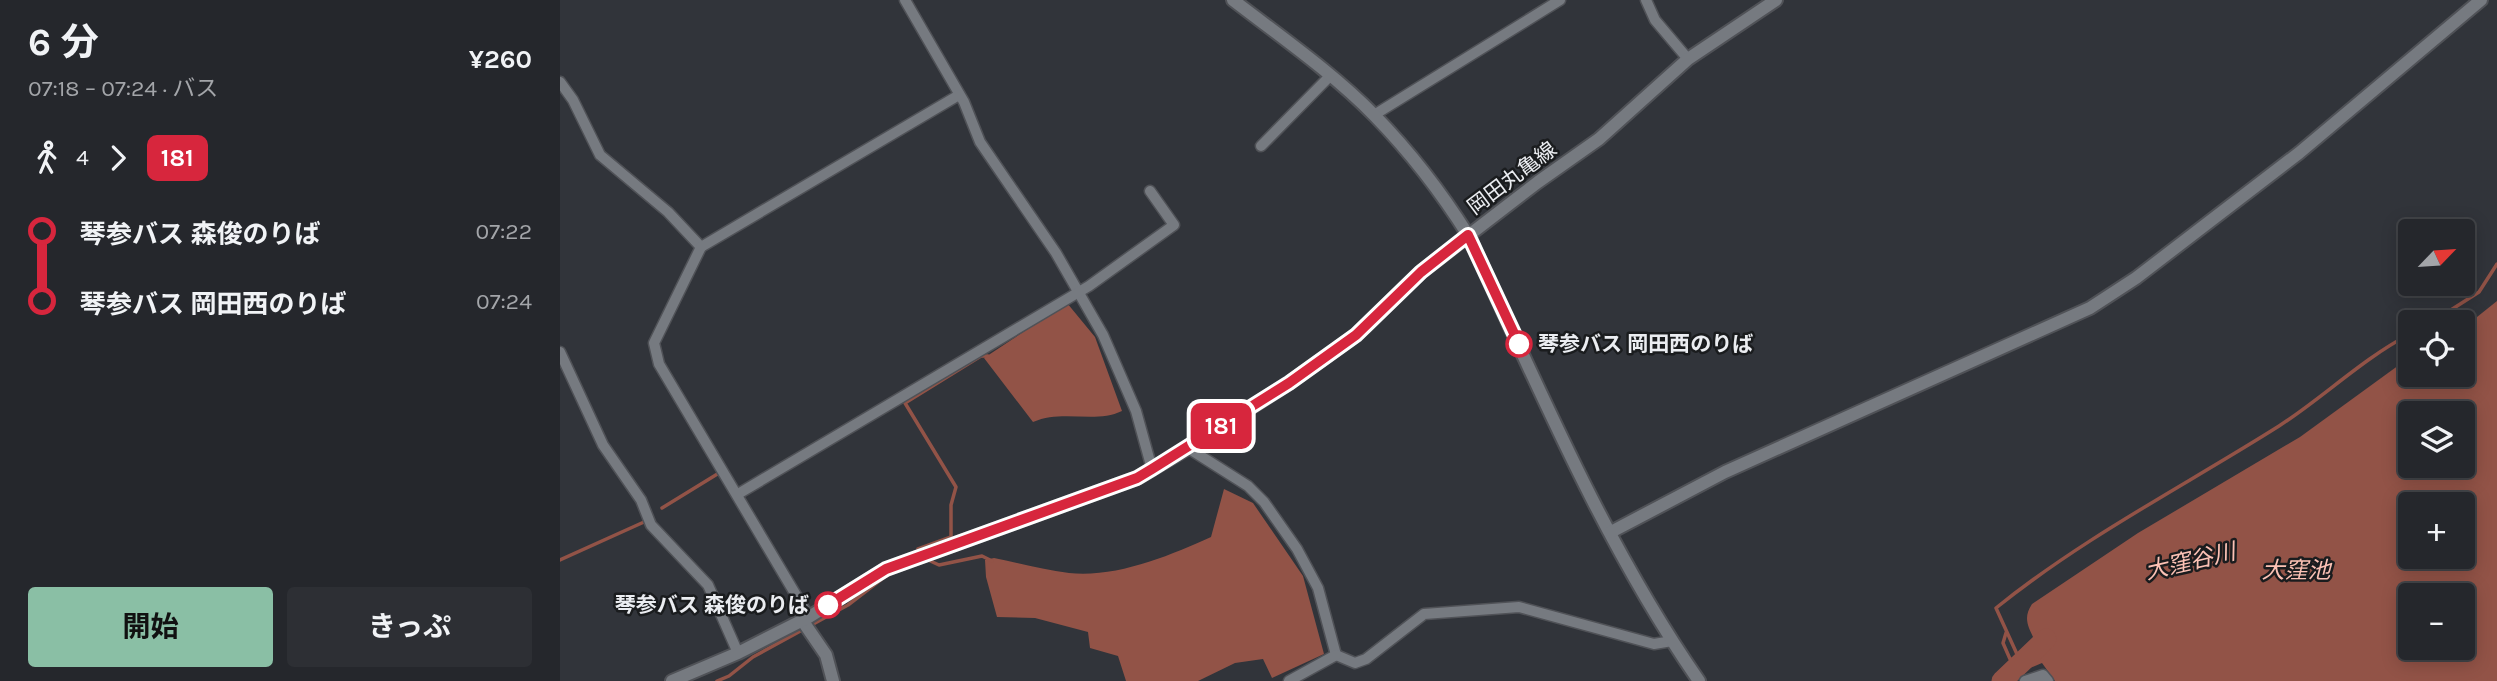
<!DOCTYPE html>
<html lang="ja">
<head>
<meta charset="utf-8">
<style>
  :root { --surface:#25272c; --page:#2d2f34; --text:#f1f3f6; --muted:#a3a5a9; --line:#424448; --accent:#8abfa5 }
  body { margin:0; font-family:Karla,"Noto Sans JP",sans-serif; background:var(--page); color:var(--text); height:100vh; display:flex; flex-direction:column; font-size:26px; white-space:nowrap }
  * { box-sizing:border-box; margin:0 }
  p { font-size:23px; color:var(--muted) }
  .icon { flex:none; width:38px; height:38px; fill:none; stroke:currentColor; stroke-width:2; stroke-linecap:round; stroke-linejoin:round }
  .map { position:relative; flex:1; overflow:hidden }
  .side { display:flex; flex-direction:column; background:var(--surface); width:560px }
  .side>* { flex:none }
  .badge { padding:0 14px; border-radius:10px; font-size:24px; line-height:46px }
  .needle { width:46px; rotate:65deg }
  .fabs { position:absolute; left:1838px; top:219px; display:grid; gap:14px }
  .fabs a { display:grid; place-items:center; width:77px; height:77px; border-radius:7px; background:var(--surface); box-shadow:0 4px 18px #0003,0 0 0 2px var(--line); font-size:35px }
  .map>.badge { position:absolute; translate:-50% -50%; box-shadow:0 0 0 4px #fff }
  .legs { display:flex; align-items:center; gap:10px; height:77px; padding:0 28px; font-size:23px }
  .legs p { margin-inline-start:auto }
  .headline { display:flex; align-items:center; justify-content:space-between; height:119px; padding:0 28px }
  h1 { font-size:38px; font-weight:700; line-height:52px }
  .primary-button { display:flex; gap:14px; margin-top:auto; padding:14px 28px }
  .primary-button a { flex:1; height:80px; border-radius:7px; background:var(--accent); color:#111; font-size:28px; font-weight:700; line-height:80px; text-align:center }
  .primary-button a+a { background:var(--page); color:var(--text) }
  ul { padding:0 28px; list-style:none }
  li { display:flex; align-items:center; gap:24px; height:70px; font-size:26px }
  li i { display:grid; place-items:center; width:10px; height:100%; margin:0 9px; background:currentColor }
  li i::after { content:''; width:18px; height:18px; margin:-9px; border:5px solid; border-radius:50%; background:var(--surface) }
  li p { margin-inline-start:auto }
  li:first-child i { background:linear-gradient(#0000 50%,currentColor 0) }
  li:last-child i { background:linear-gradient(currentColor 50%,#0000 0) }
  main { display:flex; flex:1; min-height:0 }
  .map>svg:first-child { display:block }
  .water { fill:#925347; fill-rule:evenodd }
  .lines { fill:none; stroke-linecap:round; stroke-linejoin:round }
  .stream { stroke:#925347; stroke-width:3.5 }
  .river { stroke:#925347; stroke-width:21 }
  .street-casing { stroke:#505257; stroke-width:13 }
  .secondary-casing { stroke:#505257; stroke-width:16 }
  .street { stroke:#767a80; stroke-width:10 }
  .secondary { stroke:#767a80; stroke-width:12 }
  .line-1-casing { stroke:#fff; stroke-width:16 }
  .line-1 { stroke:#d7263d; stroke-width:10 }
  .stop-1-dot { fill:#fff; stroke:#d7263d; stroke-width:3.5 }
  .labels { text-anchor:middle; stroke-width:5; stroke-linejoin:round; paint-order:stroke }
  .street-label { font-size:21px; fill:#ebedf1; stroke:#1a1c1e }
  .stop-label { font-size:21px; font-weight:bold; fill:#ebedf1; stroke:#1a1c1e; text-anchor:start }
  .water-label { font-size:23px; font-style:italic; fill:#fcc2b5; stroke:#1a1c1e }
</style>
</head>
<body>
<main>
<section class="side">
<div class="headline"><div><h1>6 分</h1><p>07:18 – 07:24 · バス</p></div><b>¥260</b></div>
<div class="legs"><svg class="icon" aria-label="walk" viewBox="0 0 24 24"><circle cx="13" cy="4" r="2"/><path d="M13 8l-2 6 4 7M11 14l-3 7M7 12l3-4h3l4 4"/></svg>4<svg class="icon" aria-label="forward" viewBox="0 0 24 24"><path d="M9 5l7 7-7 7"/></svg><b class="badge" style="background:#d7263d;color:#fff">181</b></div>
<ul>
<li><i style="color:#d7263d"></i><b>琴参バス 森俊のりば</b><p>07:22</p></li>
<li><i style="color:#d7263d"></i><b>琴参バス 岡田西のりば</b><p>07:24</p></li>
</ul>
<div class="primary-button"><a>開始</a><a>きっぷ</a></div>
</section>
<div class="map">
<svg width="1937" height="681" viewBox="0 0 1937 681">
  <rect width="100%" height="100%" fill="#31343a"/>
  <!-- water -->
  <g class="water">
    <path d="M1937,301V681H1495L1482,663L1470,668L1462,652L1476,643C1469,628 1462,619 1472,604L1578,533L1740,437L1850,357V374H1902V329ZM1902,413V466H1850V413ZM1850,504H1902V556H1850ZM1850,595H1902V648H1850Z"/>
    <path d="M507,303L535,337L562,411C535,424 503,409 473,422L424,358Z"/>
    <path d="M664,489L693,503L743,576L764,654L712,678L703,659L675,663L638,681H566L558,656L530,648L528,632L475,618L437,617L426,577L425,560L434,558C459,563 484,570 509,573C556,578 609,556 651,537Z"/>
  </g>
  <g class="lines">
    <!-- stream -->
    <g class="stream">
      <polyline points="1872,322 1919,292 1937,264"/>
      <polyline points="102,508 159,473"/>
      <polyline points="358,549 391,537 391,505 396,487 345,403 421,356 428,356"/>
      <polyline points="366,559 379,565 422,556 432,561"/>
      <polyline points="0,560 84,522"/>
      <polyline points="1446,633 1443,643 1450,659 1461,663"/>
      <path d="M1461,663L1436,608C1524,537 1624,486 1719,426C1764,397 1802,359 1850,334"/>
      <polyline points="157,681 169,676 193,657 288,605 327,575"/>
    </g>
    <!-- river -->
    <polyline class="river" points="1442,681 1486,639"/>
    <defs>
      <g id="street">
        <polyline points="345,0 404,102 420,142 496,253 543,335 576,411 592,469"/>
        <polyline points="1086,0 1095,20 1128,59"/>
        <polyline points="0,82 13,100 40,155 108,212 141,247"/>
        <polyline points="814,115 1000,0"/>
        <polyline points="701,146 769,77"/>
        <polyline points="0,352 43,445 81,500 91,525 148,585 178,653"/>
        <polyline points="628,448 688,486 704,502 737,549 758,588 776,655"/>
        <polyline points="178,494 529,286 614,225 590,191"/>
        <polyline points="249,617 99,364 94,343 141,247 399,95"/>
        <polyline points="776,655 795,663 806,659 864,614 959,607 1094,644 1112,641"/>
        <polyline points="729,681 776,655"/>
        <polyline points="1465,681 1483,675 1488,681"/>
      </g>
      <g id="secondary">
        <path d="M673,0C721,37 773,73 815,116C851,153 881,192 908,235C978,386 1044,544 1139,681"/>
        <polyline points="1051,532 1165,472 1530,308 1576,278 1739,153 1921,0"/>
        <polyline points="242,620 266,655 273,681"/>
        <polyline points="112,681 178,653 249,617 326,569 577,478 628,448 729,383 796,335 861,272 978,182 1039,139 1128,59 1216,0"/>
      </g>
    </defs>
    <!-- street casing -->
    <use href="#street" class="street-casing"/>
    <!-- secondary casing -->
    <use href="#secondary" class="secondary-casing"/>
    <!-- street -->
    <use href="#street" class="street"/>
    <!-- secondary -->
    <use href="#secondary" class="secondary"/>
  </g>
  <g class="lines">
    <defs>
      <polyline id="line-1" points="268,605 326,569 577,478 592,469 729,383 796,335 861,272 908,235 959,344"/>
    </defs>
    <!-- line-1 casing -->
    <use href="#line-1" class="line-1-casing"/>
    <!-- line-1 -->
    <use href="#line-1" class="line-1"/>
  </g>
  <!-- markers -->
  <g class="stop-1-dot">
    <circle cx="959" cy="344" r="12"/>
    <circle cx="268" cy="605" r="12"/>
  </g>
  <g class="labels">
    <!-- street labels -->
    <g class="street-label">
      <text transform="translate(952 178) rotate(-37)" y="7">岡田丸亀線</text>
    </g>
    <!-- stop labels -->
    <g class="stop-label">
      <text x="978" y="351">琴参バス 岡田西のりば</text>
      <text x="249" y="612" text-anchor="end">琴参バス 森俊のりば</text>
    </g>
    <!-- water labels -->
    <g class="water-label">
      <text transform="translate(1630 561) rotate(-13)" y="8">大窪谷川</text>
      <text x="1736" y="578">大窪池</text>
    </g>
  </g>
</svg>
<div class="fabs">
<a><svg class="needle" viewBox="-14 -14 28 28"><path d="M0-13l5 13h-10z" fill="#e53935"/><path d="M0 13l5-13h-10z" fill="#a3a5a9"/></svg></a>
<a><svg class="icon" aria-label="locate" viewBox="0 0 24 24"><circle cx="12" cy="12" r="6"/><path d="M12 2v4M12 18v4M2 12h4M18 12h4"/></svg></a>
<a><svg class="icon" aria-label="layers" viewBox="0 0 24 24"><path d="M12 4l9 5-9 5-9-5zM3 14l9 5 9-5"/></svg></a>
<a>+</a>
<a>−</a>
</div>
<b class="badge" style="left:661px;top:426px;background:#d7263d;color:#fff">181</b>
</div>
</main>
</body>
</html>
